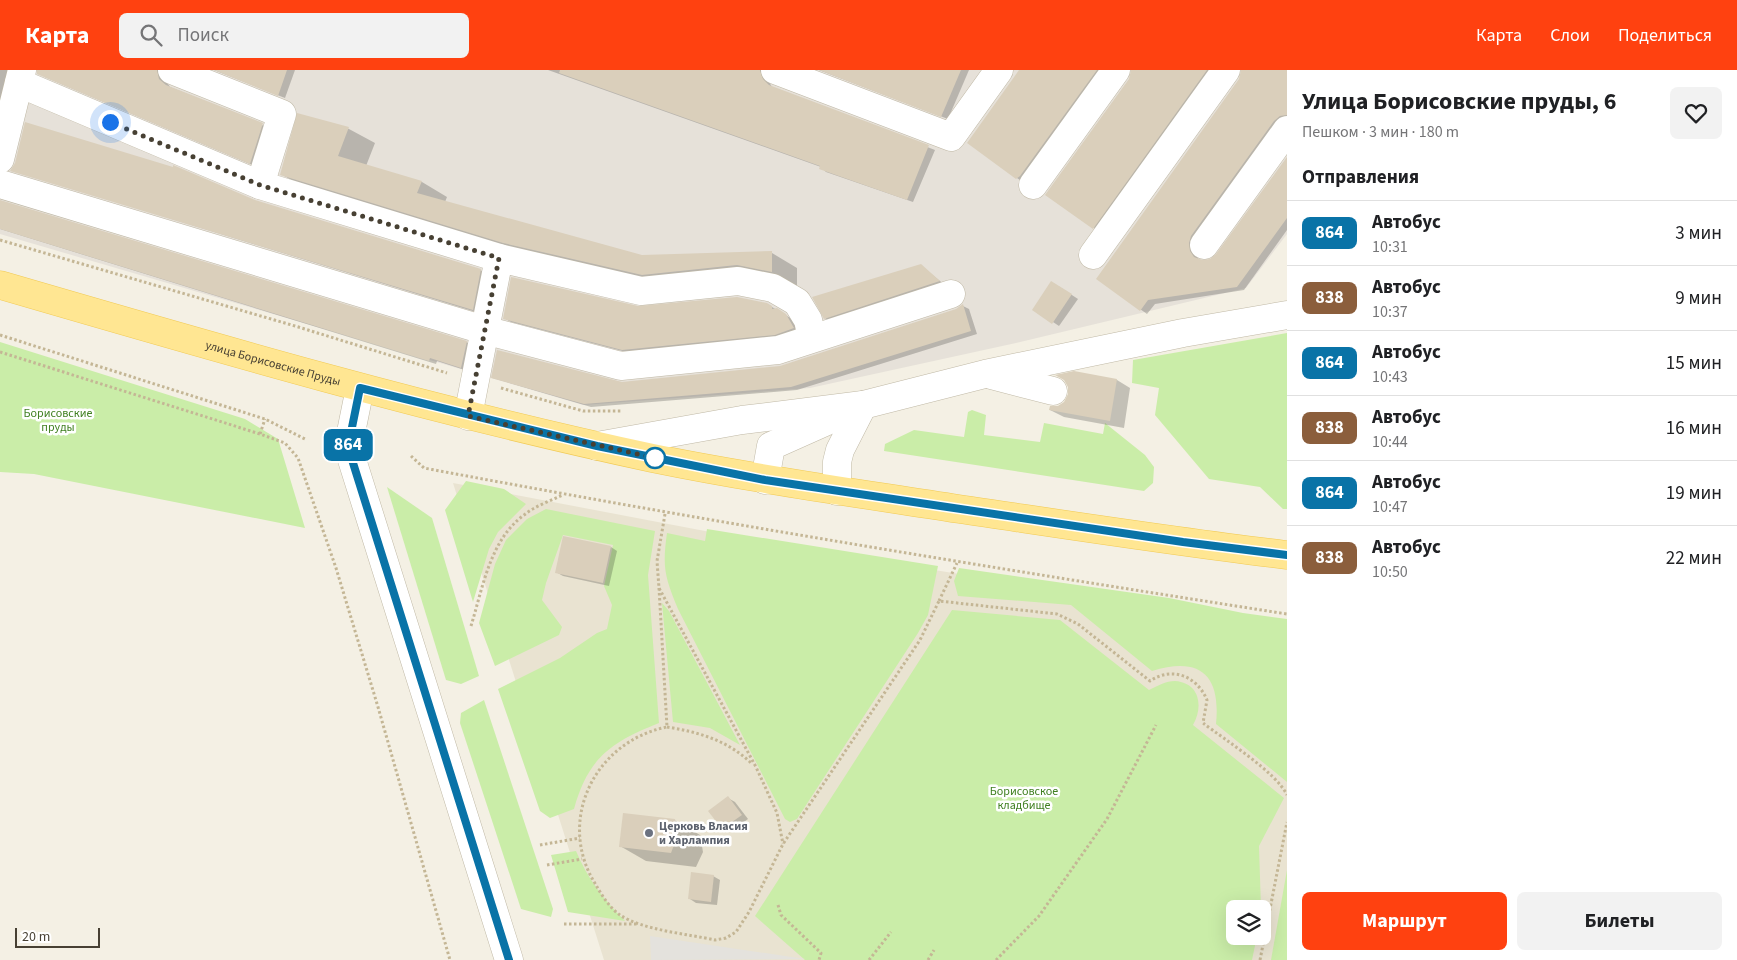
<!DOCTYPE html>
<html lang="ru">
<head>
<meta charset="utf-8">
<style>
  :root { --surface:#fff; --page:#f2f2f2; --text:#202124; --muted:#757577; --line:#e0e0e0; --accent:#ff4110 }
  body { margin:0; font-family:"Source Sans 3",sans-serif; background:var(--page); color:var(--text); height:100vh; display:flex; flex-direction:column; font-size:19px; white-space:nowrap }
  * { box-sizing:border-box; margin:0 }
  p { font-size:16px; color:var(--muted) }
  .icon { flex:none; width:28px; height:28px; fill:none; stroke:currentColor; stroke-width:2; stroke-linecap:round; stroke-linejoin:round }
  .map { position:relative; flex:1; overflow:hidden }
  .side { display:flex; flex-direction:column; background:var(--surface); width:450px }
  .side>* { flex:none }
  .badge { padding:0 10px; border-radius:8px; font-size:18px; line-height:32px }
  .controls { position:absolute; left:1226px; top:830px; display:grid; gap:10px }
  .controls a { display:grid; place-items:center; width:45px; height:45px; border-radius:8px; background:var(--surface); box-shadow:0 5px 20px #0002; font-size:25px }
  .scale { position:absolute; left:15px; bottom:12px; width:85px; box-sizing:border-box; padding-left:5px; border:2px solid #474033; border-top:0; font-size:14px; line-height:18px; white-space:nowrap; color:#474033; -webkit-text-stroke:4px #fff; paint-order:stroke }
  .you { position:absolute; width:25px; height:25px; margin:-12px; border:4px solid #fff; border-radius:50%; background:#1a73e8; box-shadow:0 0 0 8px #1a73e833 }
  .map>.badge { position:absolute; translate:-50% -50%; box-shadow:0 0 0 2px #fff }
  h2 { padding:0 15px; font-size:19px; line-height:45px }
  .round { display:grid; place-items:center; flex:none; width:52px; height:52px; border-radius:8px; background:var(--page) }
  .summary { display:flex; align-items:center; justify-content:space-between; height:85px; padding:0 15px }
  h1 { font-size:24px; font-weight:700; line-height:38px }
  .cta { display:flex; gap:10px; margin-top:auto; padding:10px 15px }
  .cta a { flex:1; height:58px; border-radius:8px; background:var(--accent); color:#fff; font-size:20px; font-weight:700; line-height:58px; text-align:center }
  .cta a+a { background:var(--page); color:var(--text) }
  ul { padding:0; list-style:none }
  li { display:flex; align-items:center; gap:15px; height:65px; padding:0 15px; border-top:1px solid var(--line) }
  li div { flex:1 }
  li b { display:block; font-size:19px }
  li em { font-style:normal }
  li .badge { min-width:55px; font-weight:700; text-align:center }
  header { display:flex; align-items:center; gap:30px; box-sizing:border-box; height:70px; padding:0 25px; background:var(--accent); color:#fff }
  header strong { font-size:24px }
  nav { display:flex; gap:28px; margin-inline-start:auto; font-size:18px }
  .search { width:350px; height:45px; background:var(--page); display:flex; align-items:center; gap:12px; box-sizing:border-box; padding:0 18px; border-radius:8px; color:var(--muted); font-size:19px }
  main { display:flex; flex:1; min-height:0 }
  .map>svg:first-child { display:block }
  .residential { fill:#e9e3d1; fill-rule:evenodd }
  .industrial { fill:#e6e1d9 }
  .green { fill:#caeda8 }
  .parking { fill:#e4e2dd }
  .shadow { fill:#0003 }
  .building { fill:#dacfbb }
  .lines { fill:none; stroke-linecap:round; stroke-linejoin:round }
  .minor-casing { stroke:#c0b9a6; stroke-width:29 }
  .major-casing { stroke:#f1ca55; stroke-width:29 }
  .path { stroke:#c4b695; stroke-width:3; stroke-dasharray:2.5 2.5; stroke-linecap:butt }
  .minor { stroke:#fff; stroke-width:28 }
  .major { stroke:#ffe692; stroke-width:28 }
  .line-casing { stroke:#fff; stroke-width:11 }
  .line { stroke:#0973a7; stroke-width:8 }
  .walk { stroke:#474033; stroke-width:5; stroke-dasharray:0 9 }
  .stop-dot { fill:#fff; stroke:#0973a7; stroke-width:2.5 }
  .worship-dot { fill:#6b7280; stroke:#fff; stroke-width:2 }
  .labels { text-anchor:middle; stroke-width:5; stroke-linejoin:round; paint-order:stroke }
  .street-label { font-size:12px; fill:#474033; stroke:#fff }
  .park-label { font-size:12px; fill:#3f7f20; stroke:#fff }
  .worship-label { font-size:12px; font-weight:bold; fill:#5b616d; stroke:#fff; text-anchor:start }
</style>
</head>
<body>
<header>
<strong>Карта</strong>
<div class="search"><svg class="icon" aria-label="search" viewBox="0 0 24 24"><circle cx="10" cy="10" r="6"/><path d="M15 15l6 6"/></svg>Поиск</div>
<nav><a>Карта</a><a>Слои</a><a>Поделиться</a></nav>
</header>
<main>
<div class="map">
<svg width="1287" height="890" viewBox="0 0 1287 890">
  <rect width="100%" height="100%" fill="#f4f0e4"/>
  <!-- residential -->
  <path class="residential" d="M453,413L789,477L1287,556V890H604ZM1235,839H1262V866H1235Z"/>
  <!-- industrial -->
  <polygon class="industrial" points="0,0 1287,0 1287,164 1246,218 1016,273 810,318 583,335 0,164"/>
  <!-- green -->
  <g class="green">
    <polygon points="1287,263 1287,439 1283,439 1260,417 1209,409 1155,345 1159,318 1132,313 1133,290"/>
    <polygon points="0,272 245,349 278,369 305,458 34,404 0,402"/>
    <polygon points="972,340 986,345 984,365 1040,372 1044,353 1103,364 1105,353 1145,385 1154,397 1153,413 1144,421 884,381 885,374 914,360 964,367 968,342"/>
    <polygon points="466,411 504,419 526,434 498,462 489,479 473,532 445,440"/>
    <polygon points="387,417 432,448 479,606 461,614 446,610"/>
    <path d="M546,439L655,461L648,505L659,653C611,672 588,688 574,739L550,748L540,741L498,619L560,588L597,563L607,559L612,535L604,516L613,475L563,465L546,513L542,530L562,557L559,565L495,596L479,553L495,494L506,470L527,449Z"/>
    <path d="M707,459L938,496L928,545L918,563L797,749L790,752L785,749L678,539C665,507 662,498 667,463L705,471Z"/>
    <path d="M959,498L1169,528L1243,543L1287,549V712L1216,654C1221,605 1200,586 1152,601L1071,535L958,526L954,511Z"/>
    <polygon points="662,533 669,541 740,675 710,658 673,652"/>
    <path d="M952,540L1060,550L1149,620C1157,616 1166,611 1175,611C1201,613 1203,638 1193,655L1284,728L1259,776L1261,839H1235V866H1257L1252,890H805L755,846Z"/>
    <polygon points="484,630 553,839 551,847 521,839 460,653 461,643"/>
    <path d="M576,781C588,809 603,829 625,851L568,842L551,785Z"/>
    <polygon points="1287,800 1287,890 1271,890"/>
  </g>
  <!-- parking -->
  <polygon class="parking" points="650,866 805,889 651,890"/>
  <!-- shadow -->
  <g class="shadow">
    <polygon points="0,0 13,0 0,52"/>
    <polygon points="38,0 164,0 163,7 170,17 269,58 257,97 45,7"/>
    <polygon points="214,0 295,0 285,28"/>
    <polygon points="548,0 766,0 766,7 772,17 935,80 913,132 826,102 821,97"/>
    <polygon points="819,0 969,0 948,49"/>
    <polygon points="1021,0 1106,0 1023,112 1017,108"/>
    <polygon points="1133,0 1216,0 1100,161 1093,157"/>
    <polygon points="1243,0 1287,0 1287,49 1196,186 1200,191 1210,191 1218,185 1287,89 1287,160 1244,220 1155,234 1147,244 1098,209 1240,10"/>
    <polygon points="298,45 349,59 375,73 366,96 422,112 447,127 445,132 642,187 772,183 797,198 797,216 763,210 669,219 530,187 307,119 281,104"/>
    <polygon points="12,100 480,200 487,204 479,243"/>
    <polygon points="0,132 466,272 473,276 468,301 437,291 436,294 0,159"/>
    <polygon points="921,196 945,215 831,252 825,248"/>
    <polygon points="1058,216 1078,229 1059,256 1053,252"/>
    <polygon points="767,234 792,249 799,262 782,268 630,283 511,252 504,248 637,237"/>
    <polygon points="963,236 969,239 977,264 797,320 591,337 493,308 622,313 780,297 956,240"/>
    <polygon points="1074,303 1117,310 1130,318 1124,358 1064,347 1050,340 1065,333 1069,325"/>
    <polygon points="611,477 617,481 609,516 563,506 556,502"/>
    <polygon points="728,728 735,732 748,749 730,762 723,758 710,741"/>
    <polygon points="674,750 700,765 703,782 696,797 646,791 620,776"/>
    <polygon points="713,806 720,810 717,835 696,833 690,829"/>
  </g>
  <!-- building -->
  <g class="building">
    <polygon points="37,0 157,0 159,9 166,15 263,53 250,94 37,4"/>
    <polygon points="214,0 287,0 278,26"/>
    <polygon points="560,0 760,0 763,9 769,15 929,75 907,130 819,99 820,96 559,3"/>
    <polygon points="819,0 961,0 941,47"/>
    <polygon points="1019,0 1097,0 1020,106 1016,109 967,73"/>
    <polygon points="1131,0 1207,0 1093,159 1045,125 1129,9"/>
    <polygon points="1241,0 1287,0 1287,45 1280,46 1274,51 1191,166 1189,173 1190,181 1194,187 1202,190 1210,189 1216,184 1287,87 1287,148 1237,217 1148,230 1140,241 1096,209 1239,9"/>
    <polygon points="297,43 349,57 338,86 422,111 417,123 642,185 772,181 772,202 737,195 642,205 503,173 280,105"/>
    <polygon points="25,52 173,97 173,95 255,130 481,199 473,240 10,101 15,93"/>
    <polygon points="0,130 467,271 461,298 430,288 429,291 0,159"/>
    <polygon points="921,194 940,211 824,249 812,227"/>
    <polygon points="511,207 638,236 737,227 767,233 772,236 772,239 777,238 786,244 794,258 775,265 622,280 503,249"/>
    <polygon points="1051,211 1072,224 1052,254 1032,240"/>
    <polygon points="963,234 971,261 791,317 584,334 491,308 497,280 622,312 780,296 956,239"/>
    <polygon points="1074,301 1117,309 1110,351 1049,340 1050,336 1058,336 1064,332 1068,324 1068,317 1064,310 1055,305"/>
    <polygon points="563,466 611,476 603,513 555,503"/>
    <polygon points="728,726 742,745 722,759 708,741"/>
    <polygon points="623,743 675,749 677,767 671,783 619,777"/>
    <polygon points="691,802 714,805 711,832 688,829"/>
  </g>
  <g class="lines">
    <defs>
      <g id="minor">
        <polyline points="172,0 282,44 260,115"/>
        <polyline points="775,0 951,67 999,0"/>
        <polyline points="19,13 260,115 499,188 641,221 738,211 773,218 797,232 808,250 812,268"/>
        <polyline points="0,89 22,0"/>
        <polyline points="0,114 484,260 621,296 778,280 951,224"/>
        <polyline points="1033,115 1116,0"/>
        <polyline points="1204,175 1287,60"/>
        <polyline points="1093,185 1226,0"/>
        <polyline points="991,305 1053,321"/>
        <polyline points="360,318 348,377 509,890"/>
        <polyline points="468,346 499,188"/>
        <polyline points="597,376 742,350 863,335 985,304 1183,263 1287,245"/>
        <polyline points="765,410 771,376 836,347"/>
        <polyline points="837,421 837,392 840,380 863,335"/>
      </g>
      <g id="major">
        <path id="s1" d="M0,215C216,278 432,341 652,388C754,409 857,423 959,439C1068,455 1177,472 1287,485"/>
      </g>
    </defs>
    <!-- minor casing -->
    <use href="#minor" class="minor-casing"/>
    <!-- major casing -->
    <use href="#major" class="major-casing"/>
    <!-- path -->
    <g class="path">
      <polyline points="0,170 295,256 447,303"/>
      <polyline points="0,265 265,349 307,370"/>
      <polyline points="0,282 260,364 285,373 298,388 336,498 378,637 450,890"/>
      <polyline points="501,318 583,341 622,341"/>
      <polyline points="260,364 265,349"/>
      <path d="M411,386L424,398C711,452 999,499 1287,544"/>
      <polyline points="665,444 657,491 659,518 756,697 777,743 783,774"/>
      <path d="M659,518L667,657C595,671 555,751 596,815C602,826 610,838 620,845C642,860 688,864 715,870L726,868L736,862L749,842L783,774L920,570L939,531L1057,544L1078,554L1150,611C1172,596 1197,606 1207,630L1203,653C1225,670 1276,702 1287,725"/>
      <polyline points="939,531 957,493"/>
      <path d="M471,556C483,517 490,470 524,445C535,436 550,431 563,425"/>
      <path d="M667,657C699,662 729,671 752,694"/>
      <polyline points="540,775 580,768"/>
      <polyline points="547,795 582,789"/>
      <polyline points="778,835 781,845 821,883 819,890"/>
      <polyline points="564,854 638,854"/>
      <polyline points="869,890 891,862"/>
      <polyline points="928,890 934,880"/>
      <polyline points="996,890 1039,846 1107,749 1156,655"/>
      <polyline points="1260,890 1287,752"/>
    </g>
    <!-- minor -->
    <use href="#minor" class="minor"/>
    <!-- major -->
    <use href="#major" class="major"/>
  </g>
  <g class="lines">
    <defs>
      <polyline id="line" points="509,890 348,377 360,318 597,376 765,410 1183,472 1287,485"/>
    </defs>
    <!-- line casing -->
    <use href="#line" class="line-casing"/>
    <!-- line -->
    <use href="#line" class="line"/>
    <!-- walk -->
    <polyline class="walk" points="110,52 260,115 499,188 468,346 655,388"/>
  </g>
  <!-- markers -->
  <circle class="stop-dot" cx="655" cy="388" r="10"/>
  <circle class="worship-dot" cx="649" cy="763" r="5"/>
  <g class="labels">
    <!-- street labels -->
    <g class="street-label">
      <text dy="4" stroke="none"><textPath href="#s1" startOffset="284">улица Борисовские Пруды</textPath></text>
    </g>
    <!-- park labels -->
    <g class="park-label">
      <text x="58" y="347">Борисовские<tspan x="58" dy="14">пруды</tspan></text>
      <text x="1024" y="725">Борисовское<tspan x="1024" dy="14">кладбище</tspan></text>
    </g>
    <!-- worship labels -->
    <g class="worship-label">
      <text x="659" y="760">Церковь Власия<tspan x="659" dy="14">и Харлампия</tspan></text>
    </g>
  </g>
</svg>
<div class="controls">
<a><svg class="icon" aria-label="layers" viewBox="0 0 24 24"><path d="M12 4l9 5-9 5-9-5zM3 14l9 5 9-5"/></svg></a>
</div>
<div class="scale">20 m</div>
<div class="you" style="left:110px;top:52px"></div>
<b class="badge" style="left:348px;top:375px;background:#0973a7;color:#fff">864</b>
</div>
<section class="side">
<div class="summary"><div><h1>Улица Борисовские пруды, 6</h1><p>Пешком · 3 мин · 180 m</p></div><a class="round"><svg class="icon" aria-label="heart" viewBox="0 0 24 24"><path d="M12 20l-8-8c-3-5 5-10 8-4 3-6 11-1 8 4z"/></svg></a></div>
<h2>Отправления</h2>
<ul>
<li><span class="badge" style="background:#0973a7;color:#fff">864</span><div><b>Автобус</b><p>10:31</p></div><em>3 мин</em></li>
<li><span class="badge" style="background:#8b5e3c;color:#fff">838</span><div><b>Автобус</b><p>10:37</p></div><em>9 мин</em></li>
<li><span class="badge" style="background:#0973a7;color:#fff">864</span><div><b>Автобус</b><p>10:43</p></div><em>15 мин</em></li>
<li><span class="badge" style="background:#8b5e3c;color:#fff">838</span><div><b>Автобус</b><p>10:44</p></div><em>16 мин</em></li>
<li><span class="badge" style="background:#0973a7;color:#fff">864</span><div><b>Автобус</b><p>10:47</p></div><em>19 мин</em></li>
<li><span class="badge" style="background:#8b5e3c;color:#fff">838</span><div><b>Автобус</b><p>10:50</p></div><em>22 мин</em></li>
</ul>
<div class="cta"><a>Маршрут</a><a>Билеты</a></div>
</section>
</main>
</body>
</html>
